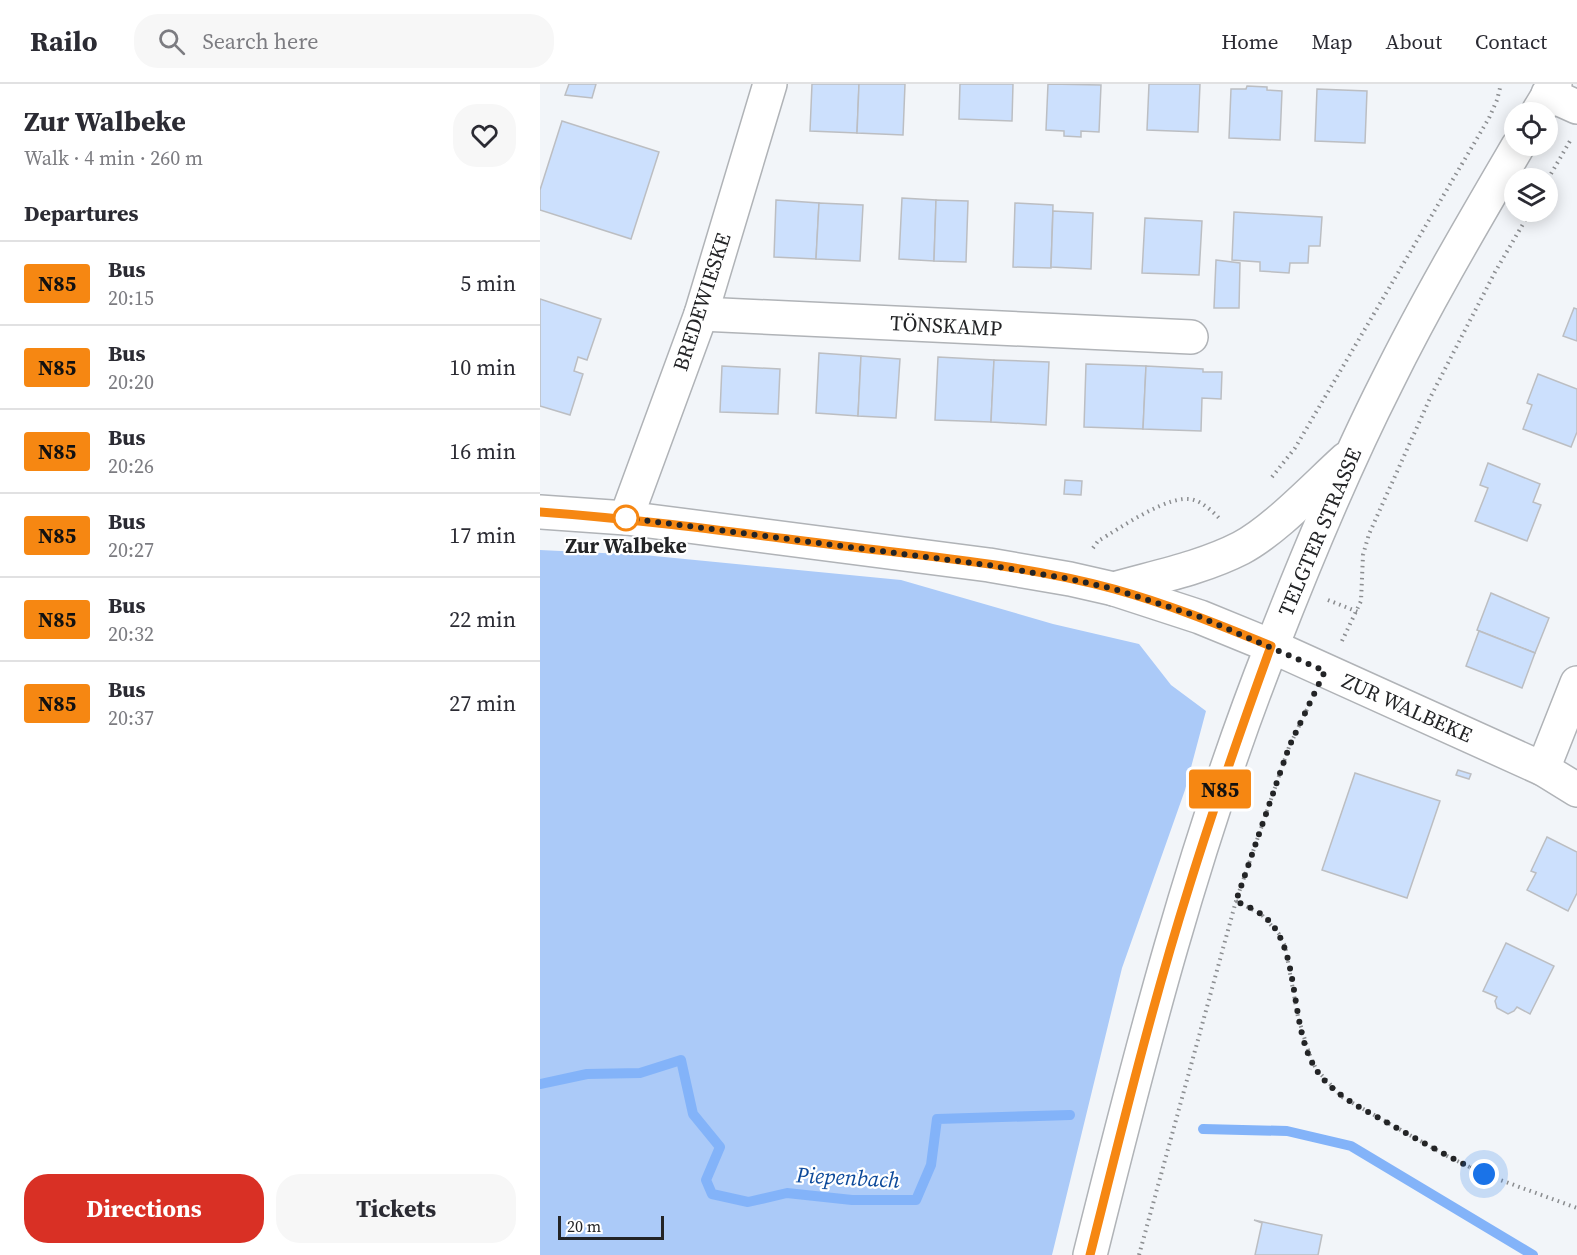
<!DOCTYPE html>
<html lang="en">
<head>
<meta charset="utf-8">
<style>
  :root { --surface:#fff; --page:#f7f7f7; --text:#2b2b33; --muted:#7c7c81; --line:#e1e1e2; --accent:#d93025 }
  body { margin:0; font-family:"Source Serif 4",serif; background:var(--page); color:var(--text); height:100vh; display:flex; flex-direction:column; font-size:22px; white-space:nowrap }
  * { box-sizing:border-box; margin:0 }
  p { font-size:20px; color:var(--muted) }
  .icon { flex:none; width:33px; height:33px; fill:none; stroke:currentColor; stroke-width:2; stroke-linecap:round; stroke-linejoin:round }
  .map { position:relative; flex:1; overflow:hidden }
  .details { display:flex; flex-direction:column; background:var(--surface); width:540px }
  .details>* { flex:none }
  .badge { padding:0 12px; border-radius:4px; font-size:21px; line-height:39px }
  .buttons { position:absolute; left:964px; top:18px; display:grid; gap:12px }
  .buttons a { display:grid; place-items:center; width:54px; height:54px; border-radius:50%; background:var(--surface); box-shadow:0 3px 15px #0003; font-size:30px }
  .scale { position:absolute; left:18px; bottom:15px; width:106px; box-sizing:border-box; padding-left:6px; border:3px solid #232426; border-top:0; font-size:16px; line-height:21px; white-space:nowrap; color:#232426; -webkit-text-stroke:4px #fff; paint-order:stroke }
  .you { position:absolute; width:30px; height:30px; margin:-15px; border:4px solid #fff; border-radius:50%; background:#1a73e8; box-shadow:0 0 0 9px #1a73e833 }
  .map>.badge { position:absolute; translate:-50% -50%; box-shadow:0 0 0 3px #fff }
  h2 { padding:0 24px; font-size:22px; line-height:54px }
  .round { display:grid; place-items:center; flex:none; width:63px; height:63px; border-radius:24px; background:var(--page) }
  .overview { display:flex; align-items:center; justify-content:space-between; height:102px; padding:0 24px }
  h1 { font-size:28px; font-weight:700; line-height:45px }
  .cta { display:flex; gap:12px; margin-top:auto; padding:12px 24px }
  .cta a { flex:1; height:69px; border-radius:24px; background:var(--accent); color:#fff; font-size:24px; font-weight:700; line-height:69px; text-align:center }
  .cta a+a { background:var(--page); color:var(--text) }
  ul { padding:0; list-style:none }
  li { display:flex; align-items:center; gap:18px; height:84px; padding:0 24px; border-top:2px solid var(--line) }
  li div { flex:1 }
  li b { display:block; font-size:22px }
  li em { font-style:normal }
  li .badge { min-width:66px; font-weight:700; text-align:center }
  header { display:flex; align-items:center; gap:36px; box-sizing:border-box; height:84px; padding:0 30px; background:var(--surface); border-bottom:2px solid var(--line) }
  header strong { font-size:28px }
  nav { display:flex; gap:33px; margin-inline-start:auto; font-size:21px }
  .search { width:420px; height:54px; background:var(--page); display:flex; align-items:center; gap:15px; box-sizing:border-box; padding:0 21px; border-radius:24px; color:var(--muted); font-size:22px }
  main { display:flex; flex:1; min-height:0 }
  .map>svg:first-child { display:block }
  .green { fill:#abcaf8 }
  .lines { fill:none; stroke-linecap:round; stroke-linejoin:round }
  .stream { stroke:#83b3f9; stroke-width:10 }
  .building { fill:#cce0fd; stroke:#bcbec2; stroke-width:1.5 }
  .minor-casing { stroke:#b0b3b7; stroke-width:36 }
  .path { stroke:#8b8d90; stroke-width:4; stroke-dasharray:1.5 4.5; stroke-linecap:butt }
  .minor { stroke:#fff; stroke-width:33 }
  .line-casing { stroke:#fff; stroke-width:14 }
  .line { stroke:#f68712; stroke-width:9 }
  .walk { stroke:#232426; stroke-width:6; stroke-dasharray:0 10.8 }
  .stop-dot { fill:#fff; stroke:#f68712; stroke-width:3 }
  .labels { text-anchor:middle; stroke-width:4.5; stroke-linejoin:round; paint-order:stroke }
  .street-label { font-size:21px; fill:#232426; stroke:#fff }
  .stop-label { font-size:21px; font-weight:bold; fill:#232426; stroke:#fff }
  .water-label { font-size:22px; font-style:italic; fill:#0c499a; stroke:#fff }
</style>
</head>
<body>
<header>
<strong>Railo</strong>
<div class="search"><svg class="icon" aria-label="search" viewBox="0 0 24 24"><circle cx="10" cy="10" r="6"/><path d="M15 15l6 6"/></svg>Search here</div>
<nav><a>Home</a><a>Map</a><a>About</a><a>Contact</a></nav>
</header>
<main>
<section class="details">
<div class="overview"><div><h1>Zur Walbeke</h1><p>Walk · 4 min · 260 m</p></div><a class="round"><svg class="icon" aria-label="heart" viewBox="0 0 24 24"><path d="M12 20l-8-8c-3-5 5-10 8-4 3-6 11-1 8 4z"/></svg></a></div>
<h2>Departures</h2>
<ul>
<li><span class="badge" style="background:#f68712;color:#111">N85</span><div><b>Bus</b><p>20:15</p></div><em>5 min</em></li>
<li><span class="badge" style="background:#f68712;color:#111">N85</span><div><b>Bus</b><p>20:20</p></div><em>10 min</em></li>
<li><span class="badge" style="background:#f68712;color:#111">N85</span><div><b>Bus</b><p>20:26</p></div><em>16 min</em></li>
<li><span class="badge" style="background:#f68712;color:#111">N85</span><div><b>Bus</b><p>20:27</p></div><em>17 min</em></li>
<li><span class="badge" style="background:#f68712;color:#111">N85</span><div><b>Bus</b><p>20:32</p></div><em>22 min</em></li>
<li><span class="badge" style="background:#f68712;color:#111">N85</span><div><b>Bus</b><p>20:37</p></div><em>27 min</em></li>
</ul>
<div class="cta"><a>Directions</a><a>Tickets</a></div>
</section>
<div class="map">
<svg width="1037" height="1171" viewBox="0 0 1037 1171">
  <rect width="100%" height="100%" fill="#f2f5f9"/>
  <!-- green -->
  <polygon class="green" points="0,466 104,471 361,496 513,540 599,560 631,601 666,627 645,706 582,884 512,1171 0,1171"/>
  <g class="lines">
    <!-- stream -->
    <g class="stream">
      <polyline points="0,1000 47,990 100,989 141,976 153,1030 180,1063 166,1096 172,1110 208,1118 247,1109 312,1116 376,1116 391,1081 397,1035 530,1031"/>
      <polyline points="663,1045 747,1047 811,1062 993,1171"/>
    </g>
  </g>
  <!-- building -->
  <g class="building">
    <polygon points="29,0 56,0 52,14 25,11"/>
    <polygon points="272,0 319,0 317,49 270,47"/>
    <polygon points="319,0 365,0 363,51 317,49"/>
    <polygon points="420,0 473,0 472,37 419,35"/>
    <polygon points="508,0 561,1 559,48 541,47 541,53 524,52 524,47 506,46"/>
    <polygon points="609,0 660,0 658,48 607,46"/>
    <polygon points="707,2 727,3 727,6 742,7 740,56 689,54 691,5 706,5"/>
    <polygon points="777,5 827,7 825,59 775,57"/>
    <polygon points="22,37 119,68 91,155 0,126 0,106"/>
    <polygon points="362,114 396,116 394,177 359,175"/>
    <polygon points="236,116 279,119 276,175 234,173"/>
    <polygon points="396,116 428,117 426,178 394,177"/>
    <polygon points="279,119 323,121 320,177 276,175"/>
    <polygon points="475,119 513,121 511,184 473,183"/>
    <polygon points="513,127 553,129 551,185 511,183"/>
    <polygon points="694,128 782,133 780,162 769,162 768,179 750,179 749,189 720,187 720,178 692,176"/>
    <polygon points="605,134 662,137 659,191 602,189"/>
    <polygon points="676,176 700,179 699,224 674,224"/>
    <polygon points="0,215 61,235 47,276 38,273 34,287 43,290 30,331 0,322"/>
    <polygon points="1034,224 1037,225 1037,257 1023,252"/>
    <polygon points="279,269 321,272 318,332 276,329"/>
    <polygon points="321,272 360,275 356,334 318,332"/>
    <polygon points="398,273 454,276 451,338 395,336"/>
    <polygon points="454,276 509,278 506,341 451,338"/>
    <polygon points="546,280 606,282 603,345 544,343"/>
    <polygon points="182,282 240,285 238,330 180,328"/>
    <polygon points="606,282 663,285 663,288 682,288 681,315 662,314 661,347 603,345"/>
    <polygon points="998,290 1037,305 1037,348 1031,363 983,345 992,321 987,319"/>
    <polygon points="948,379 1000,400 993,418 1001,421 987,457 935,437 948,404 940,401"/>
    <polygon points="525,396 542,397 541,411 524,410"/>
    <polygon points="951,509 1009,534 995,569 937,546"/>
    <polygon points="939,547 995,569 982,604 926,582"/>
    <polygon points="918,686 931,690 929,695 916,691"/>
    <polygon points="815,689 900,717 867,814 782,786"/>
    <polygon points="1007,753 1037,768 1037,809 1028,827 987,806 996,789 991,787"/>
    <polygon points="966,859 1014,882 990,930 977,923 974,927 968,930 957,924 955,917 957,913 943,907"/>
    <polygon points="714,1136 782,1151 778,1171 715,1171 722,1139"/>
  </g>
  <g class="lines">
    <defs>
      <g id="minor">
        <polyline points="1008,10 1037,23"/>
        <polyline points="998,28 1015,0"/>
        <polyline points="161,230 651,253"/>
        <polyline points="0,428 86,434 449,481 530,495 574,505 660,533 731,562 1003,685 1037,706"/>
        <polyline points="86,434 161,230 230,0"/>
        <path d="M574,505C616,493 662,484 701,464C735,446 776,402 806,375"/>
        <polyline points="1003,685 1037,599"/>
        <path d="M550,1171C601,966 654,759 732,562C767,472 804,383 847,298C887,217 933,139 978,62"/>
      </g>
    </defs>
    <!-- minor casing -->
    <use href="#minor" class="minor-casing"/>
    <!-- path -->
    <g class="path">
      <polyline points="1008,95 1030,57"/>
      <polyline points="732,393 755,364 949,34 957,16 961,0"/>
      <path d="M553,464L558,457C579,445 631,408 654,416C664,419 673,428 680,435"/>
      <polyline points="788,516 818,528"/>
      <polyline points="802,557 821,517 823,471 829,450 891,312 955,188 990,128"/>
      <polyline points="696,817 721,830 739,850 745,862 758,933 769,969 776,985 802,1013 909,1073 944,1090 1037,1124"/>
      <polyline points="599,1171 696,817 749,663 771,617"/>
    </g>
    <!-- minor -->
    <use href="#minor" class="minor"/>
  </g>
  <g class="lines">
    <defs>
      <path id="line" d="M0,428C97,435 192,448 288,460C382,472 482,480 574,505C628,520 680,541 731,562C702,642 674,722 649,803C611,924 581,1048 550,1171"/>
    </defs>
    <!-- line casing -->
    <use href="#line" class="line-casing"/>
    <!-- line -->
    <use href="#line" class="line"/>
    <!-- walk -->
    <path class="walk" d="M86,434L448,481L530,495L574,505L660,533L785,587L749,663L696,817C704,821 714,825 721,830C763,859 747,943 777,987C794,1011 821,1024 846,1038C878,1056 911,1074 944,1090"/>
  </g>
  <!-- markers -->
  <circle class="stop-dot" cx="86" cy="434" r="12"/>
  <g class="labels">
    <!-- street labels -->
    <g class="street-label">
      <text transform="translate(162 218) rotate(-72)" y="7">BREDEWIESKE</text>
      <text transform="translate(406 242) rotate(3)" y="7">TÖNSKAMP</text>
      <text transform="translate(780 448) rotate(-67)" y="7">TELGTER STRASSE</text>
      <text transform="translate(867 624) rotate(24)" y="7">ZUR WALBEKE</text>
    </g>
    <!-- stop labels -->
    <g class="stop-label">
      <text x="86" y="469">Zur Walbeke</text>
    </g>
    <!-- water labels -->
    <g class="water-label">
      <text transform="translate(308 1093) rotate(3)" y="8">Piepenbach</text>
    </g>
  </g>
</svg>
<div class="buttons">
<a><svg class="icon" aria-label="locate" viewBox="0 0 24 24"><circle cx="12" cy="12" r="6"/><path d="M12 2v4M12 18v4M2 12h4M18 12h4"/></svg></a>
<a><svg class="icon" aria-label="layers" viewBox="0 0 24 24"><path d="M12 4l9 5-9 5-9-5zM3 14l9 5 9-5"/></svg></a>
</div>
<div class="scale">20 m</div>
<div class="you" style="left:944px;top:1090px"></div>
<b class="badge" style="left:680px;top:705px;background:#f68712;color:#111">N85</b>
</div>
</main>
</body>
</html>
